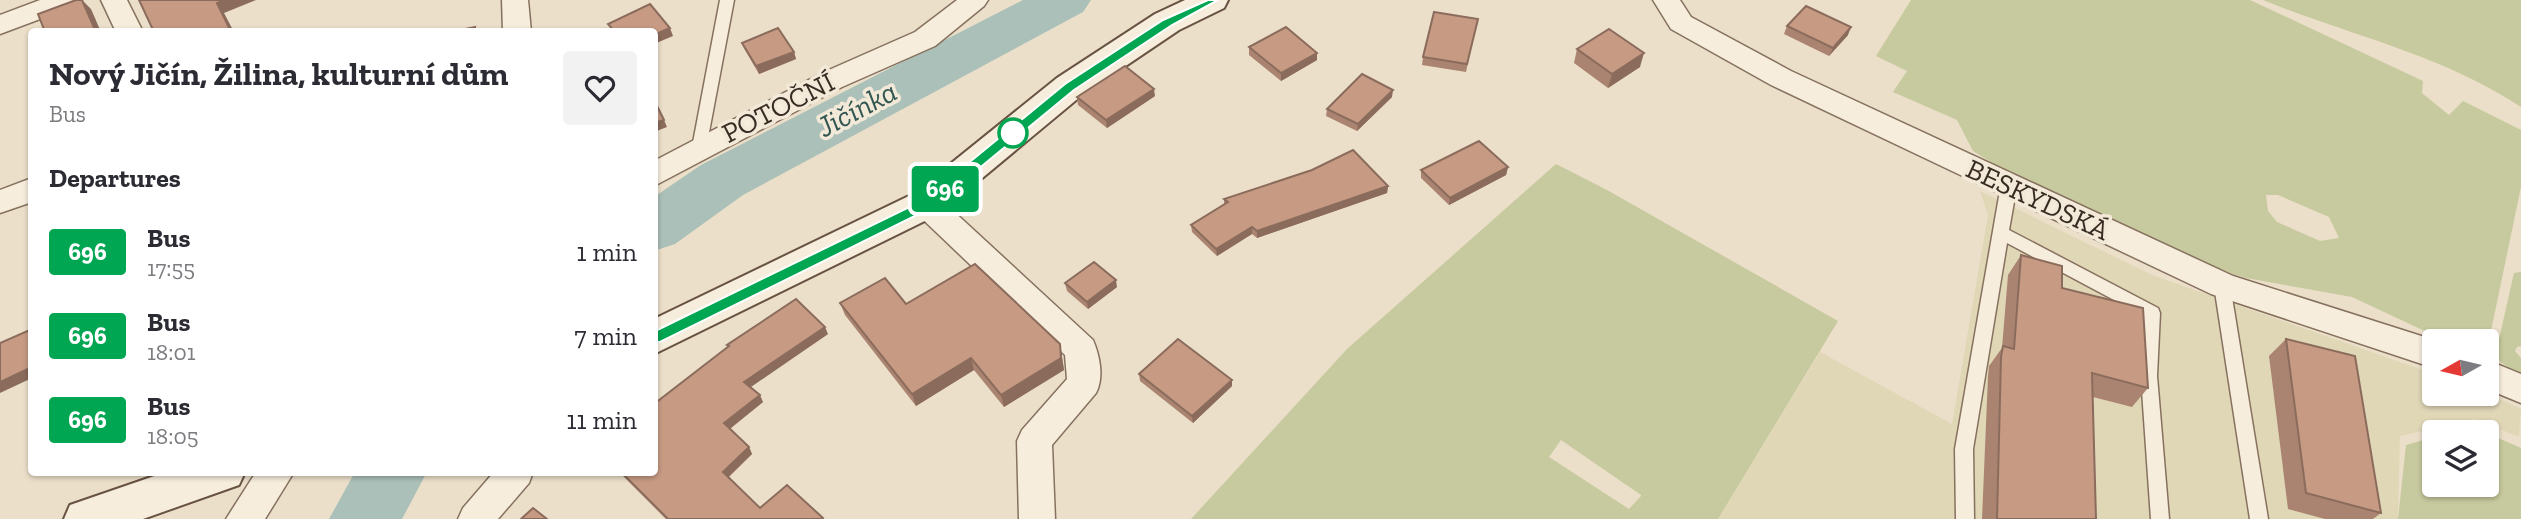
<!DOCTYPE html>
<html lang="en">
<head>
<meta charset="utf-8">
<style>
  :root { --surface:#fff; --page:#f2f2f3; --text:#2b2b33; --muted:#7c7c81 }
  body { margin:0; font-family:"Zilla Slab",serif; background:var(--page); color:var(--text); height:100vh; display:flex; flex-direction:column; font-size:26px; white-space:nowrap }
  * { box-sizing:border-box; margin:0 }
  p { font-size:23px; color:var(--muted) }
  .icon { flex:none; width:38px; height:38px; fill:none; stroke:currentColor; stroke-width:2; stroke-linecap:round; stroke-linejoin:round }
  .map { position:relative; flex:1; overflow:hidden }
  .side { position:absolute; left:28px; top:28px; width:630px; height:448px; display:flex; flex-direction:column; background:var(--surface); border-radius:7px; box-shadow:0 2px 5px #0004 }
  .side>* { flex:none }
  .badge { padding:0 14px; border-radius:5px; font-size:24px; line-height:46px }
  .needle { width:46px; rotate:262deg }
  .tools { position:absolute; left:2422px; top:329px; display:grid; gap:14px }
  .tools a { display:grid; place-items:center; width:77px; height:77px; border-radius:7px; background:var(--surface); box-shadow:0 2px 5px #0004; font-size:35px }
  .map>.badge { position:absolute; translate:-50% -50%; box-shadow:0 0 0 4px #fff }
  h2 { padding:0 21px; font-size:26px; line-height:63px }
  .round { display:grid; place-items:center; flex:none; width:74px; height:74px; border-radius:7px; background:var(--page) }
  .summary { display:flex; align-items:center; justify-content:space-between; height:119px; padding:0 21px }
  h1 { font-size:33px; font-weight:700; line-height:52px }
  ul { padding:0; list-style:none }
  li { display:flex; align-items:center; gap:21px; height:84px; padding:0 21px }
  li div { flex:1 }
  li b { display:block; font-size:26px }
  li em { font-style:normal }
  li .badge { min-width:77px; font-weight:700; text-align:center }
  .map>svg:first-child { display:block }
  .farmland { fill:#e0d7b7 }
  .green { fill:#c7c99e; fill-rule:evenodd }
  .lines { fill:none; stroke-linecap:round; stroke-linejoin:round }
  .river { fill:#aac0b8; fill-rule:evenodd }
  .lane-casing { stroke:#86715f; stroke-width:3 }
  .street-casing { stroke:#86715f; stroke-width:3 }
  .secondary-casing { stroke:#685242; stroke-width:4 }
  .lane { fill:#f6eddc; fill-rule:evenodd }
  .street { fill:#f6eddc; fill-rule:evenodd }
  .secondary { fill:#f6eddc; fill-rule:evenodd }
  .wall { fill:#aa8471 }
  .shaded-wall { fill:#8b6c5c }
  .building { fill:#c69a83; stroke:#8b6c5c; stroke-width:2 }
  .line { fill:#00a651; stroke:#fff; stroke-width:2 }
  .stop-dot { fill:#fff; stroke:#00a651; stroke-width:3.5 }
  .labels { text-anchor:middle; stroke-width:7; stroke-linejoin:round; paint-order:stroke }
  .street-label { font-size:28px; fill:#382b22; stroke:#f3e9d8 }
  .water-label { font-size:30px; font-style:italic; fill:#325651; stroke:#f3e9d8 }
</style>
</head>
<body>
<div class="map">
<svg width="2521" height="519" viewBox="0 0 2521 519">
  <rect width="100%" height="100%" fill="#ebdfc9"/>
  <!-- farmland -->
  <polygon class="farmland" points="1980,191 2152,275 2434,374 2434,394 2487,393 2521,409 2519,437 2475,419 2400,436 2398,519 1718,519 1820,352 1952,424 1988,215"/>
  <!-- green -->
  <g class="green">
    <path d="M1911,0H2250L2423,81L2422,93L2449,115L2463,101L2521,130V187L2487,350V341H2446L2352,297L2246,278L2219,270L2056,203L1973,151L1957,120L1893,92L1907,71L1876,56ZM2266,195H2278L2329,217L2339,238L2320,241L2277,222L2268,211Z"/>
    <path d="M2263,0H2521V107C2443,55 2349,35 2263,0Z"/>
    <path d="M1556,164L1607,190L1838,321L1718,519H1191L1347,349ZM1561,440L1641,495V496L1629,509L1549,457Z"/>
    <polygon points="2521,272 2521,346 2517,347 2515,351 2521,358 2521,378 2495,357 2514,273"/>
    <polygon points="2487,433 2521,448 2521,519 2398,519 2406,445 2434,437 2434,485 2487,485"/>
  </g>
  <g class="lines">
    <!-- river -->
    <g class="river">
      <polygon points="1023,0 1091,0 1083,12 743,195 675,244 654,251 654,197 701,165"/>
      <polygon points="355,472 427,472 402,519 329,519"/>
    </g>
    <defs>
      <g id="lane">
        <polygon points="720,0 734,0 706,148 699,153 692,148"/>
        <polygon points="2009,179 2017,185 2009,230 2158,308 2160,313 2157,376 2169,519 2151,519 2141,376 2144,316 2007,243 1973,449 1974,519 1956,519 1955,449 2001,185"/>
        <polygon points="2222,279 2228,281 2230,285 2268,519 2250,519 2214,285 2216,281"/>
      </g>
      <g id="street">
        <polygon points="40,0 79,0 75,6 0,34 0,15"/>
        <polygon points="101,0 127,0 143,32 116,32"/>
        <polygon points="502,0 528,0 531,32 503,32"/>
        <polygon points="957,0 988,0 984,6 935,46 842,87 654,186 654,161 822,73 915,32"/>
        <polygon points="1653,0 1680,0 1691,17 1791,71 2233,276 2437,341 2434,341 2434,368 2211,294 1771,85 1671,29"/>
        <polygon points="32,178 32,202 0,213 0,190"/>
        <path d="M926,193L937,196L1093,340C1100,356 1104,378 1096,393L1052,445L1055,519H1019L1017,441L1022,430L1067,379L1065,355L915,212L911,204L915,196Z"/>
        <polygon points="2487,360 2521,374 2521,403 2487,389"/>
        <polygon points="256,472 294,472 265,519 226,519"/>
        <polygon points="494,472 533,472 529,483 498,519 458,519 463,508"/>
      </g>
      <g id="secondary">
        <polygon points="1185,0 1228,0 1224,8 1179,30 1081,96 939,214 654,354 654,319 913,194 1057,78 1155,14"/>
        <polygon points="166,472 245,472 239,485 143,519 64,519 70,505"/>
      </g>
    </defs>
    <!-- lane casing -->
    <use href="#lane" class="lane-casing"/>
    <!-- street casing -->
    <use href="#street" class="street-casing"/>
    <!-- secondary casing -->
    <use href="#secondary" class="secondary-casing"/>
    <!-- lane -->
    <use href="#lane" class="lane"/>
    <!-- street -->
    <use href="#street" class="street"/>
    <!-- secondary -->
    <use href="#secondary" class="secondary"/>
  </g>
  <!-- wall -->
  <g class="wall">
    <polygon points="1476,26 1466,72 1422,65 1423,57"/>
    <polygon points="1787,26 1848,35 1829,56 1784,34"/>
    <polygon points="742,43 794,52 796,59 759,74 745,50"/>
    <polygon points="1249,47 1317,53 1317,60 1281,81 1249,55"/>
    <polygon points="1577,49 1640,67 1608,88 1574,63"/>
    <polygon points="1155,96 1107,128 1078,105 1077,97"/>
    <polygon points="1392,97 1357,131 1326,116 1327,109"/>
    <polygon points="1508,167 1506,175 1449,205 1421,178 1421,170"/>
    <polygon points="1388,186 1387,193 1257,238 1252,234 1217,256 1192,232 1191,225 1224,204 1224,199"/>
    <polygon points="2021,255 2062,288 2148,388 2132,407 2093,397 2096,519 1982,519 1988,376 1989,366 2002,348 2008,275"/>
    <polygon points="1065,283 1117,287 1088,309 1067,291"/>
    <polygon points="840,303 906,304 1060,344 1064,370 1004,407 974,370 916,406 845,315"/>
    <polygon points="828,334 750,387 763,402 730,429 749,447 752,454 729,477 760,508 823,518 823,519 666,519 619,472 654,472 654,404"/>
    <polygon points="2286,339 2381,513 2373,519 2325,519 2288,509 2269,356"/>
    <polygon points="1139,374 1232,380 1232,386 1193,423 1140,381"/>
  </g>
  <!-- shaded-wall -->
  <g class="shaded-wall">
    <polygon points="82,0 91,9 101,32 96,32"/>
    <polygon points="225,0 256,0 224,13 234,32 231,32 217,3"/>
    <polygon points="1851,27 1848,35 1829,56 1833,48"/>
    <polygon points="670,28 673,36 654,44 654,35"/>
    <polygon points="794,52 796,59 759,74 756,66"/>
    <polygon points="1317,53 1317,60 1281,81 1281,73"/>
    <polygon points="1644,53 1640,67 1608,88 1612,74"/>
    <polygon points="1154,89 1155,96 1107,128 1106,120"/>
    <polygon points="1393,90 1392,97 1357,131 1358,124"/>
    <polygon points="664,120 667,127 654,132 654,123"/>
    <polygon points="1508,167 1506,175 1449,205 1450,198"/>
    <polygon points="1388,186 1387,193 1257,238 1257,231"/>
    <polygon points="1252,227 1252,234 1217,256 1216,249"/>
    <polygon points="1116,280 1117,287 1088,309 1087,302"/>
    <polygon points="825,327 828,334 748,389 744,382"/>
    <polygon points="1060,344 1064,370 1004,407 1001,395"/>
    <polygon points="971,358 974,370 916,406 912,394"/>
    <polygon points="32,367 32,378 0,393 0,382"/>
    <polygon points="1232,380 1232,386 1193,423 1192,416"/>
    <polygon points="760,395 763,402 728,430 724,423"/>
    <polygon points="749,447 752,454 727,478 723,472"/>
  </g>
  <!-- building -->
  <g class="building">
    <polygon points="76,0 82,0 96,32 45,32 38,14"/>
    <polygon points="139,0 225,0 217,3 231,32 154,32"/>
    <polygon points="650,4 670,28 654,35 654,32 615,32 608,24"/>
    <polygon points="1806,6 1851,27 1833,48 1787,26"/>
    <polygon points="1434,12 1478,19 1467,64 1423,57"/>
    <polygon points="475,27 474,32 450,32"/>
    <polygon points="1286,27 1317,53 1281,73 1249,47"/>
    <polygon points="778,28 794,52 756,66 742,43"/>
    <polygon points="1609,29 1644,53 1612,74 1577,49"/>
    <polygon points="1125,66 1154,89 1106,120 1077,97"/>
    <polygon points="1362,74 1393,90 1358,124 1327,109"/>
    <polygon points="654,100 664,120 654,123"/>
    <polygon points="1479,141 1508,167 1450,198 1421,170"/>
    <polygon points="1353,150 1388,186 1257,231 1252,227 1216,249 1191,225 1228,202 1224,199 1312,170"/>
    <polygon points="2021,255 2062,266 2062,288 2143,308 2148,388 2092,373 2096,519 1997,519 2001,357 2003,346 2014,349"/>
    <polygon points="1094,262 1116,280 1087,302 1065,283"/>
    <polygon points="975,264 1060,344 1061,358 1001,395 971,358 912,394 840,303 885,278 906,304"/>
    <polygon points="796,299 825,327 744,382 760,395 724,423 749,447 723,472 760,508 787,485 823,518 822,519 668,519 621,472 654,472 654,404 729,346 727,345"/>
    <polygon points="32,329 32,367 0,382 0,343"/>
    <polygon points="1178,339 1232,380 1192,416 1139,374"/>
    <polygon points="2286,339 2355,356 2381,513 2306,493"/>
    <polygon points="533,508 547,519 521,519"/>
  </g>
  <!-- line -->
  <polygon class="line" points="1208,0 1218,0 1172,25 1074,90 931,208 660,342 649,342 649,334 922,201 1065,84 1163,20"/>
  <!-- markers -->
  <circle class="stop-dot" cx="1013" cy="133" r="14"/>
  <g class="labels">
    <!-- street labels -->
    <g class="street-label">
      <text transform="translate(778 107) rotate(-27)" y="10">POTOČNÍ</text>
      <text transform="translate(2038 199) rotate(25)" y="10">BESKYDSKÁ</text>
    </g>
    <!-- water labels -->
    <g class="water-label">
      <text transform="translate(857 109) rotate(-28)" y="10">Jičínka</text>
    </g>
  </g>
</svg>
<div class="tools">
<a><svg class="needle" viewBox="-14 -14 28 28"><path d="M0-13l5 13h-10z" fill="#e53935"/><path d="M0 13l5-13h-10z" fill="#7c7c81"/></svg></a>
<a><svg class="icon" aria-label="layers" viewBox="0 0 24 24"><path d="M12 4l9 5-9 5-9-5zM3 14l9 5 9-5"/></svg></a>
</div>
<b class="badge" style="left:945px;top:189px;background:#00a651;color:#fff">696</b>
<section class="side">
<div class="summary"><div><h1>Nový Jičín, Žilina, kulturní dům</h1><p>Bus</p></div><a class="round"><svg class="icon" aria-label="heart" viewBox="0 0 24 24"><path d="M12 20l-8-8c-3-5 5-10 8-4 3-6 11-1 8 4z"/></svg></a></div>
<h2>Departures</h2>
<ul>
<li><span class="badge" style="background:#00a651;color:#fff">696</span><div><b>Bus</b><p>17:55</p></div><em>1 min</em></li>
<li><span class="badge" style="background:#00a651;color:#fff">696</span><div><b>Bus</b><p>18:01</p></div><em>7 min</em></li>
<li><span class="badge" style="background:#00a651;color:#fff">696</span><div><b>Bus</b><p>18:05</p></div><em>11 min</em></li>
</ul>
</section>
</div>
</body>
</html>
